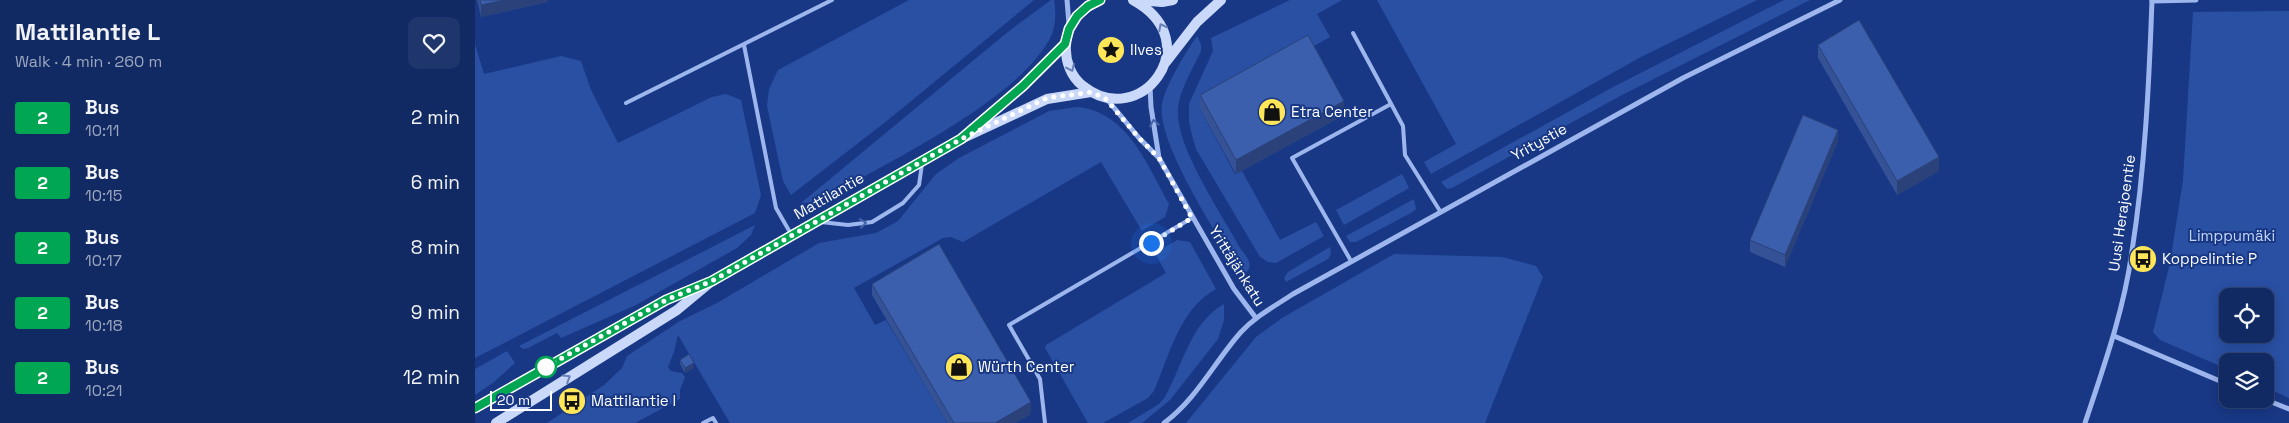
<!DOCTYPE html>
<html lang="en">
<head>
<meta charset="utf-8">
<style>
  :root { --surface:#122a64; --page:#1f366d; --text:#f1f3f6; --muted:#9ca7bf; --line:#314678 }
  body { margin:0; font-family:"Space Grotesk",sans-serif; background:var(--page); color:var(--text); height:100vh; display:flex; flex-direction:column; font-size:19px; white-space:nowrap }
  * { box-sizing:border-box; margin:0 }
  p { font-size:16px; color:var(--muted) }
  .icon { flex:none; width:28px; height:28px; fill:none; stroke:currentColor; stroke-width:2; stroke-linecap:round; stroke-linejoin:round }
  .map { position:relative; flex:1; overflow:hidden }
  .side { display:flex; flex-direction:column; background:var(--surface); width:475px }
  .side>* { flex:none }
  .badge { padding:0 10px; border-radius:4px; font-size:18px; line-height:32px }
  .fabs { position:absolute; left:1744px; top:288px; display:grid; gap:10px }
  .fabs a { display:grid; place-items:center; width:55px; height:55px; border-radius:10px; background:var(--surface); box-shadow:0 2px 12px #0003,0 0 0 1px var(--line); font-size:25px }
  .scale { position:absolute; left:15px; bottom:12px; width:62px; box-sizing:border-box; padding-left:5px; border:2px solid #fff; border-top:0; font-size:14px; line-height:18px; white-space:nowrap; color:#fff; -webkit-text-stroke:4px #183885; paint-order:stroke }
  .you { position:absolute; width:25px; height:25px; margin:-12px; border:4px solid #fff; border-radius:50%; background:#1a73e8; box-shadow:0 0 0 8px #1a73e833 }
  .map>.badge { position:absolute; translate:-50% -50%; box-shadow:0 0 0 2px #fff }
  .round { display:grid; place-items:center; flex:none; width:52px; height:52px; border-radius:10px; background:var(--page) }
  .overview { display:flex; align-items:center; justify-content:space-between; height:85px; padding:0 15px }
  h1 { font-size:24px; font-weight:800; line-height:38px }
  ul { padding:0; list-style:none }
  li { display:flex; align-items:center; gap:15px; height:65px; padding:0 15px }
  li div { flex:1 }
  li b { display:block; font-size:19px }
  li em { font-style:normal }
  li .badge { min-width:55px; font-weight:700; text-align:center }
  main { display:flex; flex:1; min-height:0 }
  .map>svg:first-child { display:block }
  .green { fill:#2a50a4; fill-rule:evenodd }
  .lines { fill:none; stroke-linecap:round; stroke-linejoin:round }
  .lane { stroke:#9db6ed; stroke-width:4 }
  .street { stroke:#9db6ed; stroke-width:5 }
  .secondary { stroke:#cad8f9; stroke-width:10 }
  .wall { fill:#345295 }
  .shaded-wall { fill:#2a4279 }
  .building { fill:#3c5fad; stroke:#2a4279 }
  .oneway { stroke:#6880b9 }
  .oneway2 { stroke:#4764a9 }
  .line-casing { stroke:#fff; stroke-width:11 }
  .line { stroke:#00a651; stroke-width:8 }
  .walk { stroke:#fff; stroke-width:5; stroke-dasharray:0 9 }
  .stop-dot { fill:#fff; stroke:#00a651; stroke-width:2.5 }
  .labels { text-anchor:middle; stroke-width:4; stroke-linejoin:round; paint-order:stroke }
  .poi-label { font-size:15px; fill:#fff; stroke:#183885; text-anchor:start }
  .street-label { font-size:15px; fill:#fff; stroke:#183885 }
  .park-label { font-size:15px; fill:#c3d4f9; stroke:#183885 }
</style>
</head>
<body>
<main>
<section class="side">
<div class="overview"><div><h1>Mattilantie L</h1><p>Walk · 4 min · 260 m</p></div><a class="round"><svg class="icon" aria-label="heart" viewBox="0 0 24 24"><path d="M12 20l-8-8c-3-5 5-10 8-4 3-6 11-1 8 4z"/></svg></a></div>
<ul>
<li><span class="badge" style="background:#00a651;color:#fff">2</span><div><b>Bus</b><p>10:11</p></div><em>2 min</em></li>
<li><span class="badge" style="background:#00a651;color:#fff">2</span><div><b>Bus</b><p>10:15</p></div><em>6 min</em></li>
<li><span class="badge" style="background:#00a651;color:#fff">2</span><div><b>Bus</b><p>10:17</p></div><em>8 min</em></li>
<li><span class="badge" style="background:#00a651;color:#fff">2</span><div><b>Bus</b><p>10:18</p></div><em>9 min</em></li>
<li><span class="badge" style="background:#00a651;color:#fff">2</span><div><b>Bus</b><p>10:21</p></div><em>12 min</em></li>
</ul>
</section>
<div class="map">
<svg width="1814" height="423" viewBox="0 0 1814 423">
  <rect width="100%" height="100%" fill="#183885"/>
  <!-- green -->
  <g class="green">
    <polygon points="434,0 559,0 413,120 316,195 308,181 292,106 294,89 303,70"/>
    <path d="M576,0H579C581,11 581,23 577,34C548,99 404,167 342,202L326,203L534,31Z"/>
    <polygon points="815,0 867,0 842,14 855,37 725,109 760,174 767,171 805,240 841,222 849,236 801,263 793,262 785,257 721,149 717,135 714,122 714,104 738,51 736,38"/>
    <polygon points="902,0 1282,0 1166,57 956,174 949,162 981,144"/>
    <polygon points="1309,0 1335,0 1147,95 977,188 972,189 966,182 1140,86"/>
    <path d="M1814,11V398L1790,387V361H1752V369L1685,340L1678,332L1695,263L1708,180L1718,12ZM1752,296H1790V334H1752Z"/>
    <path d="M722,36L726,44V51C718,69 703,92 703,112C702,149 747,214 765,248C773,258 781,267 767,276C746,240 681,143 687,104C690,86 711,52 722,36Z"/>
    <polygon points="0,44 9,74 86,56 106,61 116,90 143,143 237,97 251,94 266,100 286,195 280,213 0,358"/>
    <path d="M602,107C652,111 673,166 694,204L690,217L667,231L626,162L488,242L476,237L468,238L379,288L400,325L411,320L472,423H255L203,335L199,352L193,367L196,371L207,373L210,377L205,390V399L160,423H72L129,385L147,368L152,356L205,321L242,303L344,243L401,233L423,221L461,174L484,158L574,111Z"/>
    <polygon points="927,174 934,188 869,225 861,210"/>
    <polygon points="939,199 941,209 936,213 881,242 875,242 871,236"/>
    <polygon points="280,225 276,235 262,248 161,305 86,338 82,333 53,348 48,349 44,346"/>
    <path d="M702,240L715,242L741,289C705,308 694,356 679,391L673,398L628,423H613L570,348L571,345L691,273L680,253Z"/>
    <polygon points="855,247 856,254 853,259 811,282 809,278 813,272"/>
    <polygon points="919,254 1027,257 1061,266 1068,277 1010,423 711,423 781,337 807,318"/>
    <path d="M749,304V320L743,339L695,400L667,423H653L684,404L690,397C708,365 715,323 749,304Z"/>
    <polygon points="32,351 40,363 19,382 0,395 0,369"/>
  </g>
  <g class="lines">
    <!-- lane -->
    <g class="lane">
      <polyline points="878,33 928,126 930,155 965,211"/>
      <polyline points="269,45 301,208 316,234"/>
      <polyline points="151,103 357,0"/>
      <polyline points="346,222 373,225 397,222 428,203 444,185 447,164"/>
      <polyline points="876,261 817,158 916,104"/>
      <polyline points="228,423 238,418 241,423"/>
      <polyline points="570,423 565,379 534,325 717,218"/>
    </g>
    <!-- street -->
    <g class="street">
      <polyline points="592,0 594,24"/>
      <polyline points="1677,1 1721,0"/>
      <polyline points="675,87 676,107 684,158"/>
      <polyline points="631,98 664,138 684,158 759,289 781,318"/>
      <polyline points="1639,336 1752,384"/>
      <polyline points="1789,399 1814,409"/>
      <path d="M689,423C721,400 740,361 766,332C781,316 800,306 818,294L1208,78L1365,0"/>
      <path d="M1610,423C1629,366 1649,310 1657,251C1670,168 1674,84 1677,0"/>
    </g>
    <!-- secondary -->
    <g class="secondary">
      <path d="M625,0C606,9 591,24 591,46C590,61 596,77 608,86C665,132 735,42 658,0"/>
      <polyline points="662,0 687,2 698,0"/>
      <polyline points="691,62 722,22 746,0"/>
      <polyline points="496,130 548,86 591,44"/>
      <polyline points="0,408 191,300 227,285"/>
      <polyline points="21,423 202,310 237,281 486,139 572,99 616,92"/>
    </g>
  </g>
  <!-- wall -->
  <g class="wall">
    <polygon points="2,0 73,0 73,2 6,17"/>
    <polygon points="1343,45 1464,171 1422,195 1343,58"/>
    <polygon points="725,95 869,115 761,174 725,109"/>
    <polygon points="1363,141 1310,267 1275,252 1275,240"/>
    <polygon points="397,284 556,414 540,423 472,423 397,295"/>
    <polygon points="205,360 219,368 210,373 205,364"/>
  </g>
  <!-- shaded-wall -->
  <g class="shaded-wall">
    <polygon points="30,0 73,0 73,2 6,17 6,5"/>
    <polygon points="869,101 869,115 761,174 761,160"/>
    <polygon points="1363,130 1363,141 1310,267 1310,255"/>
    <polygon points="1464,157 1464,171 1422,195 1422,181"/>
    <polygon points="219,363 219,368 210,373 210,368"/>
    <polygon points="556,402 556,414 540,423 520,423"/>
  </g>
  <!-- building -->
  <g class="building">
    <polygon points="5,0 30,0 6,5"/>
    <polygon points="1384,20 1464,157 1422,181 1343,45"/>
    <polygon points="833,35 869,101 761,160 725,95"/>
    <polygon points="1328,115 1363,130 1310,255 1275,240"/>
    <polygon points="464,244 556,402 520,423 479,423 397,284"/>
    <polygon points="214,354 219,363 210,368 205,360"/>
  </g>
  <!-- one-way arrows -->
  <defs><path id="oneway-chevron" d="M-2-3.5L2.5 0L-2 3.5" fill="none" stroke-width="1.6" stroke-linecap="round" stroke-linejoin="round" transform="scale(1.25)"/></defs>
  <g class="oneway">
    <use href="#oneway-chevron" transform="translate(687 27) rotate(-117)"/>
    <use href="#oneway-chevron" transform="translate(596 68) rotate(65)"/>
    <use href="#oneway-chevron" transform="translate(92 378) rotate(-32)"/>
  </g>
  <g class="oneway2">
    <use href="#oneway-chevron" transform="translate(679 123) rotate(-101)"/>
    <use href="#oneway-chevron" transform="translate(388 223) rotate(-8)"/>
  </g>
  <g class="lines">
    <defs>
      <polyline id="line" points="0,408 191,300 237,281 486,139 548,86 590,44 594,29 602,16 613,6 625,0"/>
    </defs>
    <!-- line casing -->
    <use href="#line" class="line-casing"/>
    <!-- line -->
    <use href="#line" class="line"/>
    <!-- walk -->
    <polyline class="walk" points="71,367 191,300 237,281 486,139 572,98 616,92 630,98 664,138 684,158 717,218 676,243"/>
  </g>
  <!-- icons -->
  <defs>
    <symbol id="sight-disc" viewBox="-11 -11 22 22"><circle r="9.5" fill="#ffe659" stroke="#183885"/><path d="M0-6L1.8-2.2L6-1.7L2.9 1.2L3.7 5.4L0 3.3L-3.7 5.4L-2.9 1.2L-6-1.7L-1.8-2.2Z" fill="#111"/></symbol>
    <symbol id="shop-disc" viewBox="-11 -11 22 22"><circle r="9.5" fill="#ffe659" stroke="#183885"/><path d="M-5-2.5h2.3a2.7 3.5 0 0 1 5.4 0H5L5.5 6h-11ZM-1.5-2.5h3a1.5 2.3 0 0 0-3 0Z" fill="#111"/></symbol>
    <symbol id="bus-disc" viewBox="-11 -11 22 22"><circle r="9.5" fill="#ffe659" stroke="#183885"/><path d="M-5-6H5V4H4V6H2V4H-2V6H-4V4H-5ZM-3.5-4V0h7V-4ZM-3.5 1.2v1.5H-2V1.2ZM2 1.2v1.5H3.5V1.2Z" fill="#111"/></symbol>
  </defs>
  <g fill-rule="evenodd">
    <use href="#sight-disc" x="620" y="34" width="32" height="32"/>
    <use href="#shop-disc" x="781" y="96" width="32" height="32"/>
    <use href="#bus-disc" x="1652" y="243" width="32" height="32"/>
    <use href="#shop-disc" x="468" y="351" width="32" height="32"/>
    <use href="#bus-disc" x="81" y="385" width="32" height="32"/>
  </g>
  <!-- markers -->
  <circle class="stop-dot" cx="71" cy="367" r="10"/>
  <g class="labels">
    <!-- poi labels -->
    <g class="poi-label">
      <text x="655" y="55">Ilves</text>
      <text x="816" y="117">Etra Center</text>
      <text x="1687" y="264">Koppelintie P</text>
      <text x="503" y="372">Würth Center</text>
      <text x="116" y="406">Mattilantie I</text>
    </g>
    <!-- street labels -->
    <g class="street-label">
      <text transform="translate(1064 142) rotate(-29)" y="5">Yritystie</text>
      <text transform="translate(354 196) rotate(-30)" y="5">Mattilantie</text>
      <text transform="translate(1647 213) rotate(-82)" y="5">Uusi Herajoentie</text>
      <text transform="translate(762 266) rotate(58)" y="5">Yrittäjänkatu</text>
    </g>
    <!-- park labels -->
    <g class="park-label">
      <text x="1757" y="241">Limppumäki</text>
    </g>
  </g>
</svg>
<div class="fabs">
<a><svg class="icon" aria-label="locate" viewBox="0 0 24 24"><circle cx="12" cy="12" r="6"/><path d="M12 2v4M12 18v4M2 12h4M18 12h4"/></svg></a>
<a><svg class="icon" aria-label="layers" viewBox="0 0 24 24"><path d="M12 4l9 5-9 5-9-5zM3 14l9 5 9-5"/></svg></a>
</div>
<div class="scale">20 m</div>
<div class="you" style="left:676px;top:243px"></div>
</div>
</main>
</body>
</html>
